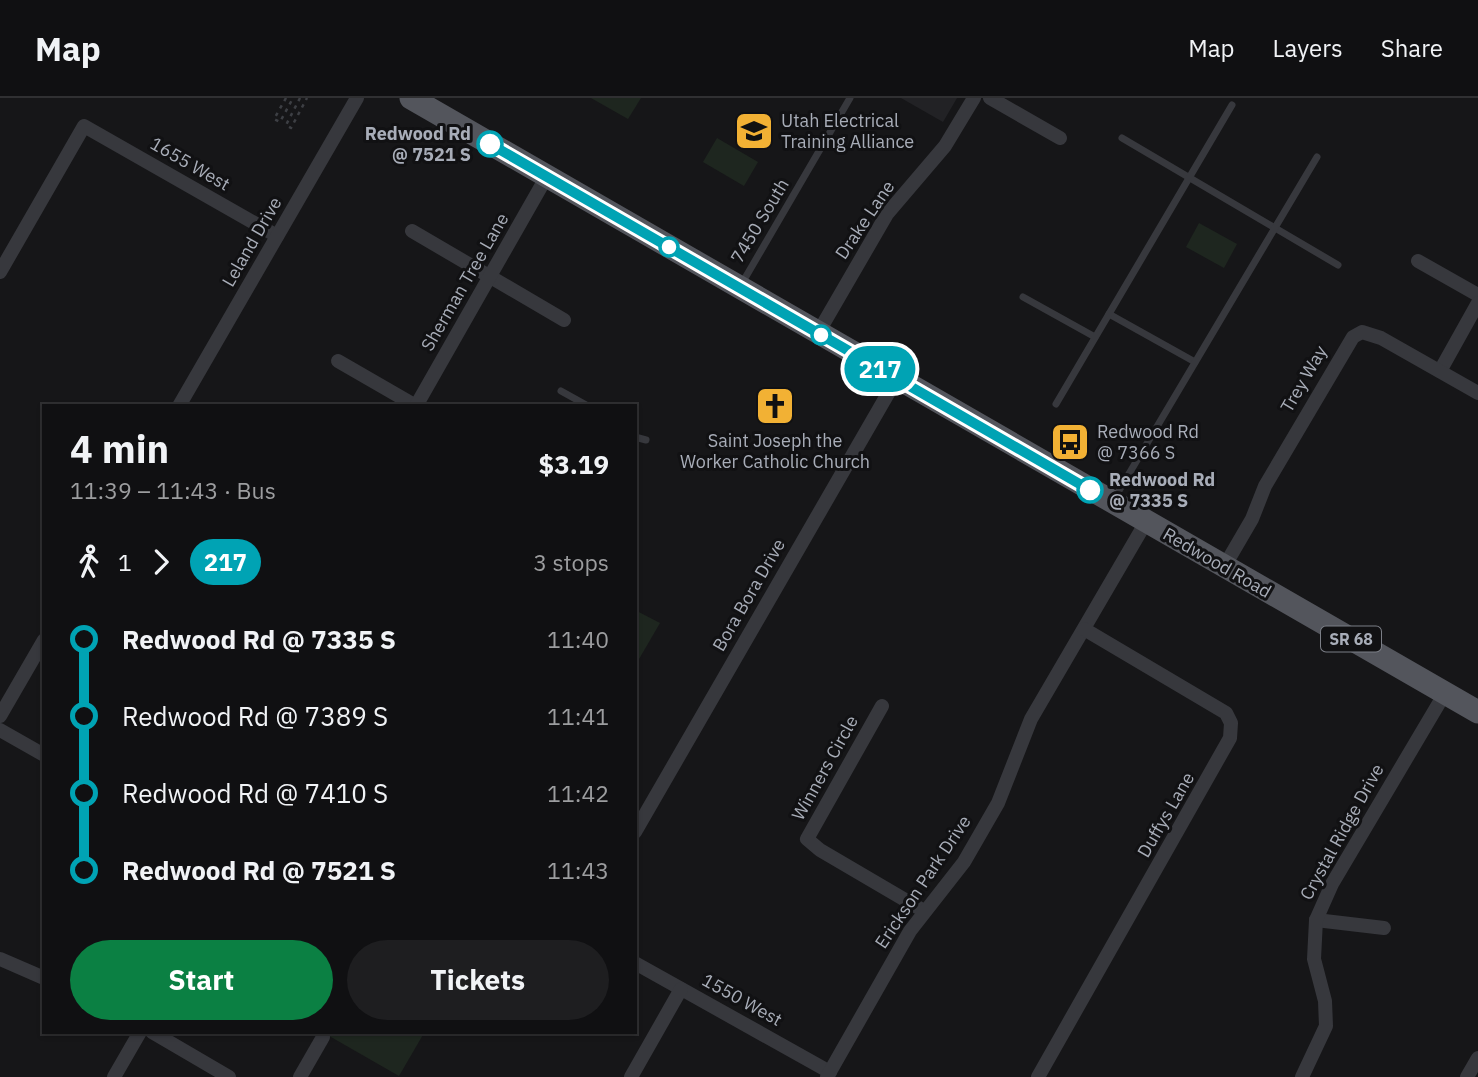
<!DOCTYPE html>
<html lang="en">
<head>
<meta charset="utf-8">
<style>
  :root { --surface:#101012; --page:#1e1e20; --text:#f1f3f6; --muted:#9c9d9f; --line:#303032; --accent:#0b8043 }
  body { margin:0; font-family:"IBM Plex Sans",sans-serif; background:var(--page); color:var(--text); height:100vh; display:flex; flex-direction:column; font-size:26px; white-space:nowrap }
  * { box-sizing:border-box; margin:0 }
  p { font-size:23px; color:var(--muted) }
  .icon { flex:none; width:38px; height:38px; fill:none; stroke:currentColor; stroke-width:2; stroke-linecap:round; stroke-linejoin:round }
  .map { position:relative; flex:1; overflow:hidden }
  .sheet { position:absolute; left:42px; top:306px; width:595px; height:630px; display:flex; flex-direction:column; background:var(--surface); border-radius:0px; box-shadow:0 2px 5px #0004,0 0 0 2px var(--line) }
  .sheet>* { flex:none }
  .badge { padding:0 14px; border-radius:23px; font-size:24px; line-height:46px }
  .map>.badge { position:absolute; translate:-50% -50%; box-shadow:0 0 0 4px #fff }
  .legs { display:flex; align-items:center; gap:10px; height:77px; padding:0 28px; font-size:23px }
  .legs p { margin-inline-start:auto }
  .overview { display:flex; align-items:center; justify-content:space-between; height:119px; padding:0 28px }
  h1 { font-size:38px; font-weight:800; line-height:52px }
  .action { display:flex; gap:14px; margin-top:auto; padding:14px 28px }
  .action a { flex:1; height:80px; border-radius:42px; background:var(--accent); color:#fff; font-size:28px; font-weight:800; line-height:80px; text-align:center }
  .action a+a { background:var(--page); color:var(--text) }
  ul { padding:0 28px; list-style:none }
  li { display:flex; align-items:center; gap:24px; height:77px; font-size:26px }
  li i { display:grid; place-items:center; width:10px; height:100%; margin:0 9px; background:currentColor }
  li i::after { content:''; width:18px; height:18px; margin:-9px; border:5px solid; border-radius:50%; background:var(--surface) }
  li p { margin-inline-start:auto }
  li:first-child i { background:linear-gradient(#0000 50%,currentColor 0) }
  li:last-child i { background:linear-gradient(currentColor 50%,#0000 0) }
  header { display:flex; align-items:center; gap:42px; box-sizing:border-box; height:98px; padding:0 35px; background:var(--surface); border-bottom:2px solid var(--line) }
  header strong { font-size:33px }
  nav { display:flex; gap:38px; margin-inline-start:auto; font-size:24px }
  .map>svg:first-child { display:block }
  .built { fill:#222225 }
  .green { fill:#1e261f }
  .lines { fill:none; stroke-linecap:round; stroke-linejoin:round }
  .path { stroke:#3d3f44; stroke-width:2.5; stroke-dasharray:3.5 5; stroke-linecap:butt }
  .service { stroke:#37383d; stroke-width:7 }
  .minor { stroke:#37383d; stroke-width:14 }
  .primary { stroke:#53555c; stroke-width:23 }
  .line-1-casing { stroke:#fff; stroke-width:16 }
  .line-1 { stroke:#00a3b4; stroke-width:10 }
  .stop-1-dot { fill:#fff; stroke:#00a3b4; stroke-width:3.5 }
  .labels { text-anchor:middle; stroke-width:6; stroke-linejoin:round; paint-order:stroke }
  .shield { fill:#111113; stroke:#7b7e86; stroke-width:2 }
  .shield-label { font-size:16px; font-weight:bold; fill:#a8adb8 }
  .poi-label { font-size:18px; fill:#a8adb8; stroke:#111113; text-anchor:start }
  .stop-label { font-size:18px; font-weight:bold; fill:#a8adb8; stroke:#111113; text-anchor:end }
  .street-label { font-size:18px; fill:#a8adb8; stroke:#111113 }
</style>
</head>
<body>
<header>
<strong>Map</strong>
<nav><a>Map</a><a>Layers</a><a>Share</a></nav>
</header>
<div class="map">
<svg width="1478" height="979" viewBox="0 0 1478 979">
  <rect width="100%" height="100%" fill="#161618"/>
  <!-- built -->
  <polygon class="built" points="901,0 957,0 943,24"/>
  <!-- green -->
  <g class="green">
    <polygon points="591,0 641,0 628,21"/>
    <polygon points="717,40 758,64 744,88 703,64"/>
    <polygon points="1199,125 1237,146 1224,170 1186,149"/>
    <polygon points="635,512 660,525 635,568"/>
    <polygon points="324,935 424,935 399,978"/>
  </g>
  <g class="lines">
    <!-- path -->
    <g class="path">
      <polyline points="286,0 274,21 280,24 293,0"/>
      <polyline points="300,0 286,27 291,30 307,0"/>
    </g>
    <!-- service -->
    <g class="service">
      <polyline points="1122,40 1338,167"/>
      <polyline points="741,187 850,0"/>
      <polyline points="1023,199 1095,239"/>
      <polyline points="1109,216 1195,264"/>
      <polyline points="561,293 588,308"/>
      <polyline points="1056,306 1232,7"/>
      <polyline points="635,339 646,342"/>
      <polyline points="1114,401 1317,59"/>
    </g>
    <!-- minor -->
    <g class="minor">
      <polyline points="990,0 1060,40"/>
      <polyline points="412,133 564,222"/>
      <polyline points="1418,163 1478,197"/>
      <polyline points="0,174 84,28 277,138"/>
      <polyline points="818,235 887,116 945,48 974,0"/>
      <polyline points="338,263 416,308"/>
      <polyline points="1440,273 1478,205"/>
      <polyline points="179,308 357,0"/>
      <polyline points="416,308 547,78"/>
      <polyline points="1224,469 1252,421 1265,388 1353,239 1362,234 1381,240 1478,295"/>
      <polyline points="882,608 807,741 820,752 924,813"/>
      <polyline points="0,618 44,542"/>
      <polyline points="0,632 44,657"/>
      <polyline points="635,734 897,280"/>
      <polyline points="1316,822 1384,830"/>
      <polyline points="0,861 44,880"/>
      <polyline points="635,865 830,974"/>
      <polyline points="152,934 229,979"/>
      <polyline points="114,979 140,934"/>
      <polyline points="300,979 323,939"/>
      <polyline points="631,979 681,891"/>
      <polyline points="827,979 910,833 964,764 998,705 1031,621 1146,424"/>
      <polyline points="1038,979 1230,640 1231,625 1226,615 1084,531"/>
      <polyline points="1302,979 1326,928 1325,903 1314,861 1316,822 1332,786 1445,595"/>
      <polyline points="1467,979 1478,960"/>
    </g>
    <!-- primary -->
    <polyline class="primary" points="411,0 1478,614"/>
  </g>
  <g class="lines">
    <defs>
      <polyline id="line-1" points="490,46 1090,392"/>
    </defs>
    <!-- line-1 casing -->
    <use href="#line-1" class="line-1-casing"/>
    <!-- line-1 -->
    <use href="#line-1" class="line-1"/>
  </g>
  <!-- icons -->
  <defs>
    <symbol id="school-square" viewBox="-11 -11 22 22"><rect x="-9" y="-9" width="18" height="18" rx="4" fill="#f2b134" stroke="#111113"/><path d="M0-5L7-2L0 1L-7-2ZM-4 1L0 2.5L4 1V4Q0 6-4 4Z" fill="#111"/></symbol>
    <symbol id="church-square" viewBox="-11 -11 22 22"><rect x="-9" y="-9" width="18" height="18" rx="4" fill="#f2b134" stroke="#111113"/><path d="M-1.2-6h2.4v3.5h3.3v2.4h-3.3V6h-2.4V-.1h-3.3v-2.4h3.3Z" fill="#111"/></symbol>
    <symbol id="bus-square" viewBox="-11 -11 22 22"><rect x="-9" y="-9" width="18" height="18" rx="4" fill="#f2b134" stroke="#111113"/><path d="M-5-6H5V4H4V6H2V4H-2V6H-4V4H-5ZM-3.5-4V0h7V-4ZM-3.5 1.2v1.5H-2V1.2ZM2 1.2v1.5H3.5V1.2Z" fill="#111"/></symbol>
  </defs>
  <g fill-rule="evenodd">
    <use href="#school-square" x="732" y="11" width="44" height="44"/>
    <use href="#church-square" x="753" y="286" width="44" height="44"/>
    <use href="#bus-square" x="1048" y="322" width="44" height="44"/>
  </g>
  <!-- markers -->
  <g class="stop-1-dot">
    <circle cx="490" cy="46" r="12"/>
    <circle cx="669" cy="149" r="9"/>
    <circle cx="821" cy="237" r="9"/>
    <circle cx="1090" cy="392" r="12"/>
  </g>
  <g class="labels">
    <!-- shield labels -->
    <rect class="shield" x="1321" y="528.5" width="60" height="25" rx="5"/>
    <g class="shield-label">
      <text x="1351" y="547">SR 68</text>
    </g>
    <!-- poi labels -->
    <g class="poi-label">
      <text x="781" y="29">Utah Electrical<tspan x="781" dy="21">Training Alliance</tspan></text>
      <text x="1097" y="340">Redwood Rd<tspan x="1097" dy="21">@ 7366 S</tspan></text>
      <text x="775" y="349" text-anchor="middle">Saint Joseph the<tspan x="775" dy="21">Worker Catholic Church</tspan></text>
    </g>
    <!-- stop labels -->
    <g class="stop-label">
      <text x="471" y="42">Redwood Rd<tspan x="471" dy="21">@ 7521 S</tspan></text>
      <text x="1109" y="388" text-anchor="start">Redwood Rd<tspan x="1109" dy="21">@ 7335 S</tspan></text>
    </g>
    <!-- street labels -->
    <g class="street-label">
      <text transform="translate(190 66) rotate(30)" y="6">1655 West</text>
      <text transform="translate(865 122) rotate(-56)" y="6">Drake Lane</text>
      <text transform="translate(760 123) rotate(-59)" y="6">7450 South</text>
      <text transform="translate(252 144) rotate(-60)" y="6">Leland Drive</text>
      <text transform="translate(465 184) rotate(-60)" y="6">Sherman Tree Lane</text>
      <text transform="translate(1304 281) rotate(-60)" y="6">Trey Way</text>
      <text transform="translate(1217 465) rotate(30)" y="6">Redwood Road</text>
      <text transform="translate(749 497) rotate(-60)" y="6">Bora Bora Drive</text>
      <text transform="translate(825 670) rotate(-61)" y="6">Winners Circle</text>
      <text transform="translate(1166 717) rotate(-60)" y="6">Duffys Lane</text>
      <text transform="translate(1342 734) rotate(-61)" y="6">Crystal Ridge Drive</text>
      <text transform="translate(923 784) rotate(-56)" y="6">Erickson Park Drive</text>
      <text transform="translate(742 902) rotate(29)" y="6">1550 West</text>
    </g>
  </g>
</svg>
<b class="badge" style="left:880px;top:271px;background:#00a3b4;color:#fff">217</b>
<section class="sheet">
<div class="overview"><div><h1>4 min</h1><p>11:39 – 11:43 · Bus</p></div><b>$3.19</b></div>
<div class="legs"><svg class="icon" aria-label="walk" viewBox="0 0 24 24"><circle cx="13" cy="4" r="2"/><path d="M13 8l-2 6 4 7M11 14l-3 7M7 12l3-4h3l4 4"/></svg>1<svg class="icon" aria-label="forward" viewBox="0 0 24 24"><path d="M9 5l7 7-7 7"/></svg><b class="badge" style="background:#00a3b4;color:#fff">217</b><p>3 stops</p></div>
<ul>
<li><i style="color:#00a3b4"></i><b>Redwood Rd @ 7335 S</b><p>11:40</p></li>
<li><i style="color:#00a3b4"></i><span>Redwood Rd @ 7389 S</span><p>11:41</p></li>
<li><i style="color:#00a3b4"></i><span>Redwood Rd @ 7410 S</span><p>11:42</p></li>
<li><i style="color:#00a3b4"></i><b>Redwood Rd @ 7521 S</b><p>11:43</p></li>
</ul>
<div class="action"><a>Start</a><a>Tickets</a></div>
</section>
</div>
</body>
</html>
